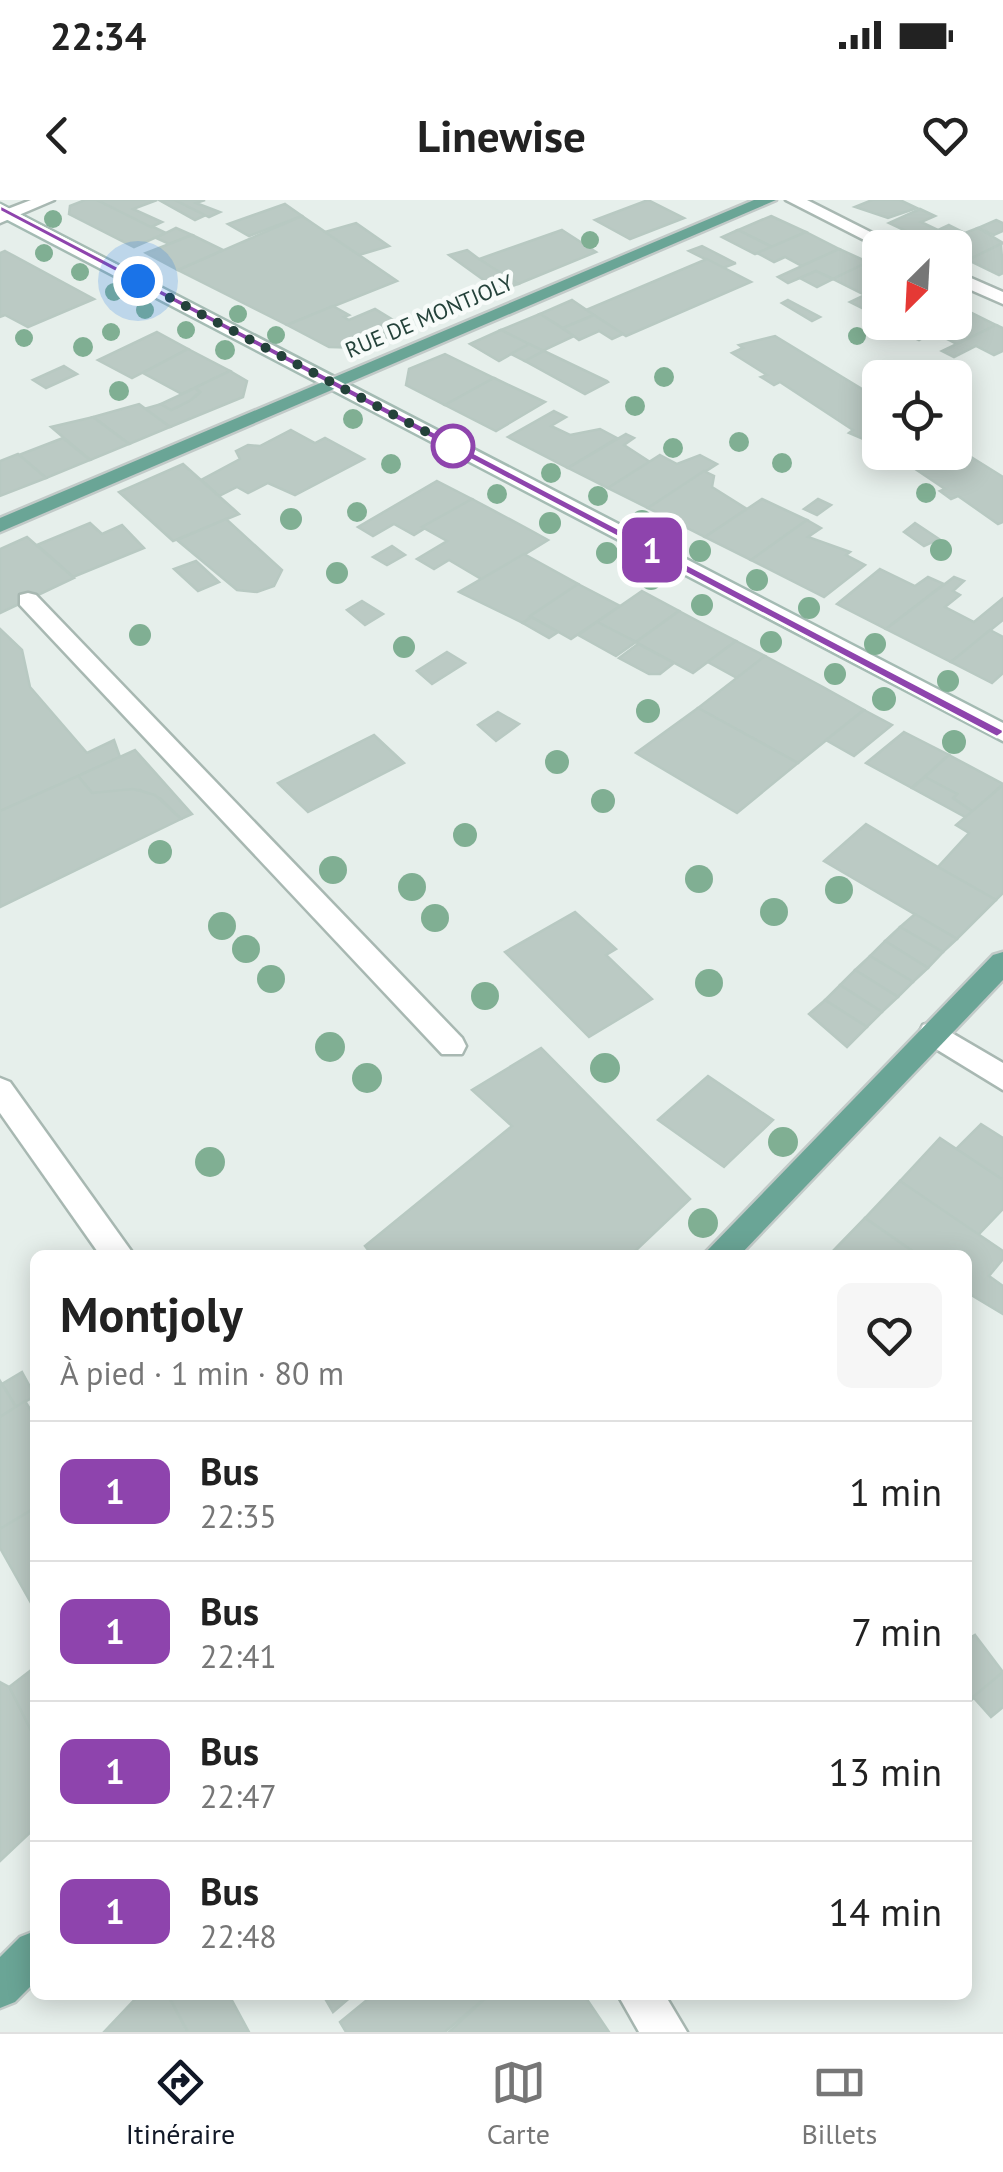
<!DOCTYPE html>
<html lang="fr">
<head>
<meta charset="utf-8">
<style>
  :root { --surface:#fff; --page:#f6f6f6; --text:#222; --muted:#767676; --line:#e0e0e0; --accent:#111827 }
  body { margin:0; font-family:"PT Sans",sans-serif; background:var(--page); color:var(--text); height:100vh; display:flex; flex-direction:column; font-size:38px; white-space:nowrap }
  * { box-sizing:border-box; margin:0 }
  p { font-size:32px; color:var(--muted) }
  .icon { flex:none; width:55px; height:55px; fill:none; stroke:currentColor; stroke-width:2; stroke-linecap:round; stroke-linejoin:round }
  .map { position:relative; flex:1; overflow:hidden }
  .details { position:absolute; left:30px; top:1050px; width:942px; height:750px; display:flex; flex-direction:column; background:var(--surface); border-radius:15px; box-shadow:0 5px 25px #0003 }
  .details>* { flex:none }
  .badge { padding:0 20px; border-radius:15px; font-size:35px; line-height:65px }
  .needle { width:65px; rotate:204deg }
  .controls { position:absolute; left:862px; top:30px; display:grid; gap:20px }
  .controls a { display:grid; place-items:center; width:110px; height:110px; border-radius:15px; background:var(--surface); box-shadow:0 5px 25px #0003; font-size:50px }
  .you { position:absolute; width:50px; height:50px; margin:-25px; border:8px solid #fff; border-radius:50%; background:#1a73e8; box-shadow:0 0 0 15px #1a73e833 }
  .map>.badge { position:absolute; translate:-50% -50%; box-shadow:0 0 0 5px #fff }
  .round { display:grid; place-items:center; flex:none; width:105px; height:105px; border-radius:15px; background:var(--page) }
  .summary { display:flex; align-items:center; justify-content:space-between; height:170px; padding:0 30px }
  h1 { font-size:48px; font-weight:800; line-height:75px }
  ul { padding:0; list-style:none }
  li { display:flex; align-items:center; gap:30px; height:140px; padding:0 30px; border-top:2px solid var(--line) }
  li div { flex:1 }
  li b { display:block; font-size:38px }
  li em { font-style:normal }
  li .badge { min-width:110px; font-weight:700; text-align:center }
  .status { display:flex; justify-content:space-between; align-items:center; height:70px; padding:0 50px; background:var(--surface); direction:ltr }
  .status svg { height:28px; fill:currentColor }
  header { display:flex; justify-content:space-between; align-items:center; height:130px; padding:0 30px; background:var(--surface); font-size:45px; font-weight:800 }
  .tabs { display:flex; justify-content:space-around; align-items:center; height:140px; border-top:2px solid var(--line); background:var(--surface); font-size:28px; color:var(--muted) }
  .tabs a { display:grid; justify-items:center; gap:5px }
  .tabs .on { color:var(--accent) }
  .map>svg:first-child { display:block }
  .building { fill:#bbcac4; stroke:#b8c9c2; stroke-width:2.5 }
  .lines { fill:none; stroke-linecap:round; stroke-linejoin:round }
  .lane-casing { stroke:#a8b8b2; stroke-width:5 }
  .street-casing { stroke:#a8b8b2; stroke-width:5 }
  .secondary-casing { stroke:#a4bbb3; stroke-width:5 }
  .primary-casing { stroke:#c2cac8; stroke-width:5 }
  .lane { fill:#fff; fill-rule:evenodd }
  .street { fill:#fff; fill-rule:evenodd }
  .secondary { fill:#fff; fill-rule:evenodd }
  .primary { fill:#6aa596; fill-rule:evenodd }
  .tree { fill:#80af93 }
  .line { fill:#8e44ad; stroke:#fff; stroke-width:2.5 }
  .walk { stroke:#24423a; stroke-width:10; stroke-dasharray:0 18 }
  .stop-dot { fill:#fff; stroke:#8e44ad; stroke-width:5 }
  .labels { text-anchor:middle; stroke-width:9; stroke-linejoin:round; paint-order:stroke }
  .far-street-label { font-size:22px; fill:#24423a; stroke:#f7fbf9 }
</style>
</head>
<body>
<div class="status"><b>22:34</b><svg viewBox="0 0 49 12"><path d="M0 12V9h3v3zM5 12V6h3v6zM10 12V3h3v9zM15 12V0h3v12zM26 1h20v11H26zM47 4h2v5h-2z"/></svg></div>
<header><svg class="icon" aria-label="back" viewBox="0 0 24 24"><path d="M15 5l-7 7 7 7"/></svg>Linewise<svg class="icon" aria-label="heart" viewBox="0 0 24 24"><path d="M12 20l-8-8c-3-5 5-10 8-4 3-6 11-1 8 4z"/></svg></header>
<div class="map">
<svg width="1003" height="1832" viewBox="0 0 1003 1832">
  <rect width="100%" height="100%" fill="#e6efeb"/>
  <!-- building -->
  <g class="building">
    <polygon points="85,0 97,0 166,33 134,47 69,14 70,6"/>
    <polygon points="97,0 157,0 133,9 162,22 151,27"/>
    <polygon points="159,0 175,0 206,15 195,20"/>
    <polygon points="175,0 205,0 196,3 220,12 209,17"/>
    <polygon points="648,0 684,18 630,39 595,20"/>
    <polygon points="872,0 900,0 917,8 888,18 855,7"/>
    <polygon points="285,4 302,16 249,36 228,24"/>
    <polygon points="920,9 935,16 921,22 938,30 921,38 889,23"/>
    <polygon points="302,16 397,81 287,125 178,70"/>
    <polygon points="771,16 806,32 773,47 738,30"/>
    <polygon points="996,20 1003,23 1003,31 994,35 978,28"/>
    <polygon points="356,23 389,46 359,55 325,32"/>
    <polygon points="949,25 965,33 978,28 1003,43 968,60 955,54 955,48 923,37"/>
    <polygon points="176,28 192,35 169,44 156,38"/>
    <polygon points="562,30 596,52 518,84 479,59"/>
    <polygon points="738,30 772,47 755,54 722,37"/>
    <polygon points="806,32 839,49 802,66 785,57 774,62 757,53"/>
    <polygon points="192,35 223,50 178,70 146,53"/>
    <polygon points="1001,44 1003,73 999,75 968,60"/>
    <polygon points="702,46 735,63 736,63 723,68 689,51"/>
    <polygon points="839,49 868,62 833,79 816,71 788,83 778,77"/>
    <polygon points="467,50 479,59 518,84 499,91 449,55"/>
    <polygon points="5,51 94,99 28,127 5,115 0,117 0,53"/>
    <polygon points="707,59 751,82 626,136 586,110"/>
    <polygon points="868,62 880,68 880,87 865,95 833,79"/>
    <polygon points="816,71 833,79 817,87 800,78"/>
    <polygon points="880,87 880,117 850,102 865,95"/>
    <polygon points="572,100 594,115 563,128 540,114"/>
    <polygon points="788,100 820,117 812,121 782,103"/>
    <polygon points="333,106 349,115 344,117 349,120 375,109 408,129 363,148 329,147 287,125"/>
    <polygon points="964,109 996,125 957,144 933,132 919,140 910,136 936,122 955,122 955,113"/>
    <polygon points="540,114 574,136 542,151 501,130"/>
    <polygon points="594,115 623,134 612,139 599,131 579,140 563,128"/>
    <polygon points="891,122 936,122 914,134"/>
    <polygon points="996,125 1003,128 1003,151 994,155 976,146 954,157 942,151"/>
    <polygon points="501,130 529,144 499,161 470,144"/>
    <polygon points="157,132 188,149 132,178 98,160"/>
    <polygon points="775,136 880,200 880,246 849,233 853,230 780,182 774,185 761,177 767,175 732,153 743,148 739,145"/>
    <polygon points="529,144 544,151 525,161 511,154"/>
    <polygon points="188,149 230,171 182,194 143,173"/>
    <polygon points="544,151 607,181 608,182 585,194 525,161"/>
    <polygon points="445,154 494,178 445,205 406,185 409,169"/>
    <polygon points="64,166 77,174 46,188 33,180"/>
    <polygon points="230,171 247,181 243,197 170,227 144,209 161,204 171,210 191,200 200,192 195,188"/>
    <polygon points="494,178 545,202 496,231 445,205"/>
    <polygon points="195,188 200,192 191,200 171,210 161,204"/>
    <polygon points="139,204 170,227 129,244 93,217"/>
    <polygon points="554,211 566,217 551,226 570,235 600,229 617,238 568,268 508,237"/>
    <polygon points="93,217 129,244 90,260 51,227"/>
    <polygon points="291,230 315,243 325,238 364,259 295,295 268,283 248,293 237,287 219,296 201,280 240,259 236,251 248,245 260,246"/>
    <polygon points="626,234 634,238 624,245 650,262 608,288 568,268"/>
    <polygon points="63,238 90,260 46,278 19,255"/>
    <polygon points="955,247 1003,277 1003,322 998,324 958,296 951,299 940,291 945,289 890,252 955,252"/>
    <polygon points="18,254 46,278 0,296 0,261"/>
    <polygon points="660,255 677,264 700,255 717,264 648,308 608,288"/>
    <polygon points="183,264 239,314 173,341 119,292"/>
    <polygon points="704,271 714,276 712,287 747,309 705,337 648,308"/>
    <polygon points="437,281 472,299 414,335 394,324 373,336 358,327"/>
    <polygon points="472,299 530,330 548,340 483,380 449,360 434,369 417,359 447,341 422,327"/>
    <polygon points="762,299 807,320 751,360 705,337"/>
    <polygon points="818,299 831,305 817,315 804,309"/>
    <polygon points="226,319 282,370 274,386 257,392 237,390 177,340"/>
    <polygon points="807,320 821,328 808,337 850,352 846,355 865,365 824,397 751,360"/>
    <polygon points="90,323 102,334 122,325 144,348 73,377 37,345"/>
    <polygon points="915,323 939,339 924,346 904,332"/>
    <polygon points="27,337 74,378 0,413 0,349"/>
    <polygon points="392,346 405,355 387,365 373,357"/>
    <polygon points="524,354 578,384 523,423 459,392"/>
    <polygon points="196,361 219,382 198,391 174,369"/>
    <polygon points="880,369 915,386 928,377 944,384 886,429 837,404"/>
    <polygon points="954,377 964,381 953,391 960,395 945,407 974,422 1003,398 1003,420 951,462 886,429"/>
    <polygon points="578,384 620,406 571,439 530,416"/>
    <polygon points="642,391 679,411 636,442 597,422"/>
    <polygon points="362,401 383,414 365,425 347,410"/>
    <polygon points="679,411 711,428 736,441 693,473 636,442"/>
    <polygon points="531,417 558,432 549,438 523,423"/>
    <polygon points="597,422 636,442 616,456 578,435"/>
    <polygon points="0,429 22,450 30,487 87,553 114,540 120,557 0,611"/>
    <polygon points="990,430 1003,437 1003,473 992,483 951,462"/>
    <polygon points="736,441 765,456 737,478 708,462"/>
    <polygon points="638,444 674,463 660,474 649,474 619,458"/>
    <polygon points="447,452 465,463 432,484 417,471"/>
    <polygon points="765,456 823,487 864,510 798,563 698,508"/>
    <polygon points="698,508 798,563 737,613 636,553"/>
    <polygon points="864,510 892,525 854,556 826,540"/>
    <polygon points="498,512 519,524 496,541 478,525"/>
    <polygon points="904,532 949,555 912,588 866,563"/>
    <polygon points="374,535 404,563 308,612 278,583"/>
    <polygon points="135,550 192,614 181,619 161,599 140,590 92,593 78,576"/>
    <polygon points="949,555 1003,584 973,612 953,598 957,594 925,577"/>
    <polygon points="78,576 92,593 133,589 155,595 181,619 0,707 0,611"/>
    <polygon points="925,577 957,594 953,598 973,612 967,618 912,588"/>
    <polygon points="1003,585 1003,693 996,700 938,667 969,633 956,625"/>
    <polygon points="866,624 938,667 996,700 957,739 824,661"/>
    <polygon points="575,712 616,749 606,755 652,799 589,837 505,752"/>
    <polygon points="915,714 957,739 943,752 900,727"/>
    <polygon points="900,727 943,752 928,768 885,741"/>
    <polygon points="885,741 928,768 913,782 870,756"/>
    <polygon points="870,756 913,782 898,797 855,770"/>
    <polygon points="855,770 898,797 882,812 840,785"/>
    <polygon points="840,785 882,812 867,827 825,800"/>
    <polygon points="825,800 867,827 847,847 809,814"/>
    <polygon points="541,848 690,999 631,1055 372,1055 365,1046 512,926 472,890"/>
    <polygon points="708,876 773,920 724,967 658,920"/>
    <polygon points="981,924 1003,938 1003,980 956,949"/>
    <polygon points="940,938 1003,980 1003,1009 978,1035 900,981"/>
    <polygon points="900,981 1003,1051 1003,1059 989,1076 1003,1086 1003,1114 968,1093 968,1055 918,1055 865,1018"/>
    <polygon points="865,1018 918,1055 829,1055"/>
    <polygon points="22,1172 35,1196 16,1207 2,1184"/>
    <polygon points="0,1181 16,1207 0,1217"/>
    <polygon points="25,1201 35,1217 35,1308 0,1329 0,1217"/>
    <polygon points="35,1308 35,1410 0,1348 0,1329"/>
    <polygon points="975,1435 1003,1472 968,1503 968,1439"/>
    <polygon points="35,1467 35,1539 9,1487"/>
    <polygon points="1003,1472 1003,1507 991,1517 973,1497"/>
    <polygon points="0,1482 9,1487 35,1539 35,1628 0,1661"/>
    <polygon points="139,1795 168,1795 188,1832 104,1832"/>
    <polygon points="168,1795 229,1795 249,1832 188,1832"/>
    <polygon points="323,1795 353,1795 333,1812"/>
    <polygon points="373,1795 489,1795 445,1832 346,1832 340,1822"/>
    <polygon points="489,1795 584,1795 609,1832 449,1832"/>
  </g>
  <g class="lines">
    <defs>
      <polygon id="lane" points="28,393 36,395 462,838 466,846 462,854 442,854 20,405 20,395"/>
      <g id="street">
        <polygon points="31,0 54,0 0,23 0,12"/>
        <polygon points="786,0 807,0 902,48 880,48"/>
        <polygon points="955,71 1003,92 1003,104 955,83"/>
        <polygon points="933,822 1003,863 1003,890 923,841 919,833 923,825"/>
        <polygon points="0,878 10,882 134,1055 100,1055 0,913"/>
        <polygon points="618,1795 665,1795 687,1832 639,1832"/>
      </g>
      <polygon id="secondary" points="0,4 1003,523 1003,541 0,16"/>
      <g id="primary">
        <polygon points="754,0 776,0 0,332 0,318"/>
        <polygon points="1003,752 1003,780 740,1055 703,1055 993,755"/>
        <polygon points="35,1731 35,1782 15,1802 0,1808 0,1757 20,1737"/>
      </g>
    </defs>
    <!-- lane casing -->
    <use href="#lane" class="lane-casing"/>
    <!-- street casing -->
    <use href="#street" class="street-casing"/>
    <!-- secondary casing -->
    <use href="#secondary" class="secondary-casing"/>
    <!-- primary casing -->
    <use href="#primary" class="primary-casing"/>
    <!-- lane -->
    <use href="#lane" class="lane"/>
    <!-- street -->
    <use href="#street" class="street"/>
    <!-- secondary -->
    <use href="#secondary" class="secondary"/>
    <!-- primary -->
    <use href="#primary" class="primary"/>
  </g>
  <!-- trees -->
  <g class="tree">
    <circle cx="53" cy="19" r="9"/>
    <circle cx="590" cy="40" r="9"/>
    <circle cx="44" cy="53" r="9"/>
    <circle cx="80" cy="72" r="9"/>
    <circle cx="114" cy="92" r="9"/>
    <circle cx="145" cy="110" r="9"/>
    <circle cx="238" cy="114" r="9"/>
    <circle cx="186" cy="130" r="9"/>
    <circle cx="111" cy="132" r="9"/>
    <circle cx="276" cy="135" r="9"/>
    <circle cx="857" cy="136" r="9"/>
    <circle cx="24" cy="138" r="9"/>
    <circle cx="83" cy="147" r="10"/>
    <circle cx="225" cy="150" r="10"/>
    <circle cx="664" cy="177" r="10"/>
    <circle cx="119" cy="191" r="10"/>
    <circle cx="635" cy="206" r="10"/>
    <circle cx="353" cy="219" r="10"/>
    <circle cx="739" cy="242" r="10"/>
    <circle cx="673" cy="248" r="10"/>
    <circle cx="782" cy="263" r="10"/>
    <circle cx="391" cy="264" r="10"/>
    <circle cx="551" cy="273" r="10"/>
    <circle cx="926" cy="293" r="10"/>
    <circle cx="497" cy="294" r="10"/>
    <circle cx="598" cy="296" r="10"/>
    <circle cx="357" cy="312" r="10"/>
    <circle cx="291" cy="319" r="11"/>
    <circle cx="642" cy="321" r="11"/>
    <circle cx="550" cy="323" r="11"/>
    <circle cx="941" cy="350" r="11"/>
    <circle cx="700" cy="351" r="11"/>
    <circle cx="607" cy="353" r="11"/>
    <circle cx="337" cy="373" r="11"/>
    <circle cx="651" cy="379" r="11"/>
    <circle cx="757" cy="380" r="11"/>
    <circle cx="702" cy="405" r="11"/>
    <circle cx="809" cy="408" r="11"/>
    <circle cx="140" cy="435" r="11"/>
    <circle cx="771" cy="442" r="11"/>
    <circle cx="875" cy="444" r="11"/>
    <circle cx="404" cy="447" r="11"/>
    <circle cx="835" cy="474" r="11"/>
    <circle cx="948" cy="481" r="11"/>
    <circle cx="884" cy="499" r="12"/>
    <circle cx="648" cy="511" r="12"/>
    <circle cx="954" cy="542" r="12"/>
    <circle cx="557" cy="562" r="12"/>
    <circle cx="603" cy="601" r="12"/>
    <circle cx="465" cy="635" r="12"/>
    <circle cx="160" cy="652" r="12"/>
    <circle cx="333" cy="670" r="14"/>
    <circle cx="699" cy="679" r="14"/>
    <circle cx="412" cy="687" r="14"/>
    <circle cx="839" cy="690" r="14"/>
    <circle cx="774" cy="712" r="14"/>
    <circle cx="435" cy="718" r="14"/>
    <circle cx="222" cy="726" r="14"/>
    <circle cx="246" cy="749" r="14"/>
    <circle cx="271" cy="779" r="14"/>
    <circle cx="709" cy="783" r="14"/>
    <circle cx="485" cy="796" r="14"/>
    <circle cx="330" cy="847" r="15"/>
    <circle cx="605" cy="868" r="15"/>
    <circle cx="367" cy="878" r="15"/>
    <circle cx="783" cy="942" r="15"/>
    <circle cx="210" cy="962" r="15"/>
    <circle cx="703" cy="1023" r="15"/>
  </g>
  <!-- line -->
  <polygon class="line" points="0,5 1003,530 1003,533 997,537 0,11"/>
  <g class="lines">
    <!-- walk -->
    <polyline class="walk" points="138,81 459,249 453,246"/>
  </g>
  <!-- markers -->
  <circle class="stop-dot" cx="453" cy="246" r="20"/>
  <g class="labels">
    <!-- far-street labels -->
    <g class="far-street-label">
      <text transform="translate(429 116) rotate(-23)" y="8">RUE DE MONTJOLY</text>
    </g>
  </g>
</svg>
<div class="controls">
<a><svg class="needle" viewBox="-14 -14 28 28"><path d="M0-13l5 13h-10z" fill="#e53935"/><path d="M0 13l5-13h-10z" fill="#767676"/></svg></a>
<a><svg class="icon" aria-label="locate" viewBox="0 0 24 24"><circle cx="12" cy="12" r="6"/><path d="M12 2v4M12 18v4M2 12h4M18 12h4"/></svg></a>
</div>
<div class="you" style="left:138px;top:81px"></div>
<b class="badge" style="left:652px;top:350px;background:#8e44ad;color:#fff">1</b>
<section class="details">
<div class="summary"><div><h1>Montjoly</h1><p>À pied · 1 min · 80 m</p></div><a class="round"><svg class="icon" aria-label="heart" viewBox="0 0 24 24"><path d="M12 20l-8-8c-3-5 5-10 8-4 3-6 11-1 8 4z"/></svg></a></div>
<ul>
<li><span class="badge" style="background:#8e44ad;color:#fff">1</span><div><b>Bus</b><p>22:35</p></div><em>1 min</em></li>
<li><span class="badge" style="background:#8e44ad;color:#fff">1</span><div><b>Bus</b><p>22:41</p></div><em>7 min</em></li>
<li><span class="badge" style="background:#8e44ad;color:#fff">1</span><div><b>Bus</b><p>22:47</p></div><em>13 min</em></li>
<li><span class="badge" style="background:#8e44ad;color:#fff">1</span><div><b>Bus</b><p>22:48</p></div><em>14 min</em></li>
</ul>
</section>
</div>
<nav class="tabs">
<a class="on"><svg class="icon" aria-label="directions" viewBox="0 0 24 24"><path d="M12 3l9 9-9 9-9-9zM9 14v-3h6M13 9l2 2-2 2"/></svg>Itinéraire</a>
<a><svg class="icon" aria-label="map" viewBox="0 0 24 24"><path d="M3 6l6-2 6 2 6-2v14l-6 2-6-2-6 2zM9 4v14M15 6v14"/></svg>Carte</a>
<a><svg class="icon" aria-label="tickets" viewBox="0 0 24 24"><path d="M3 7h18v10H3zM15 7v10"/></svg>Billets</a>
</nav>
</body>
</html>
